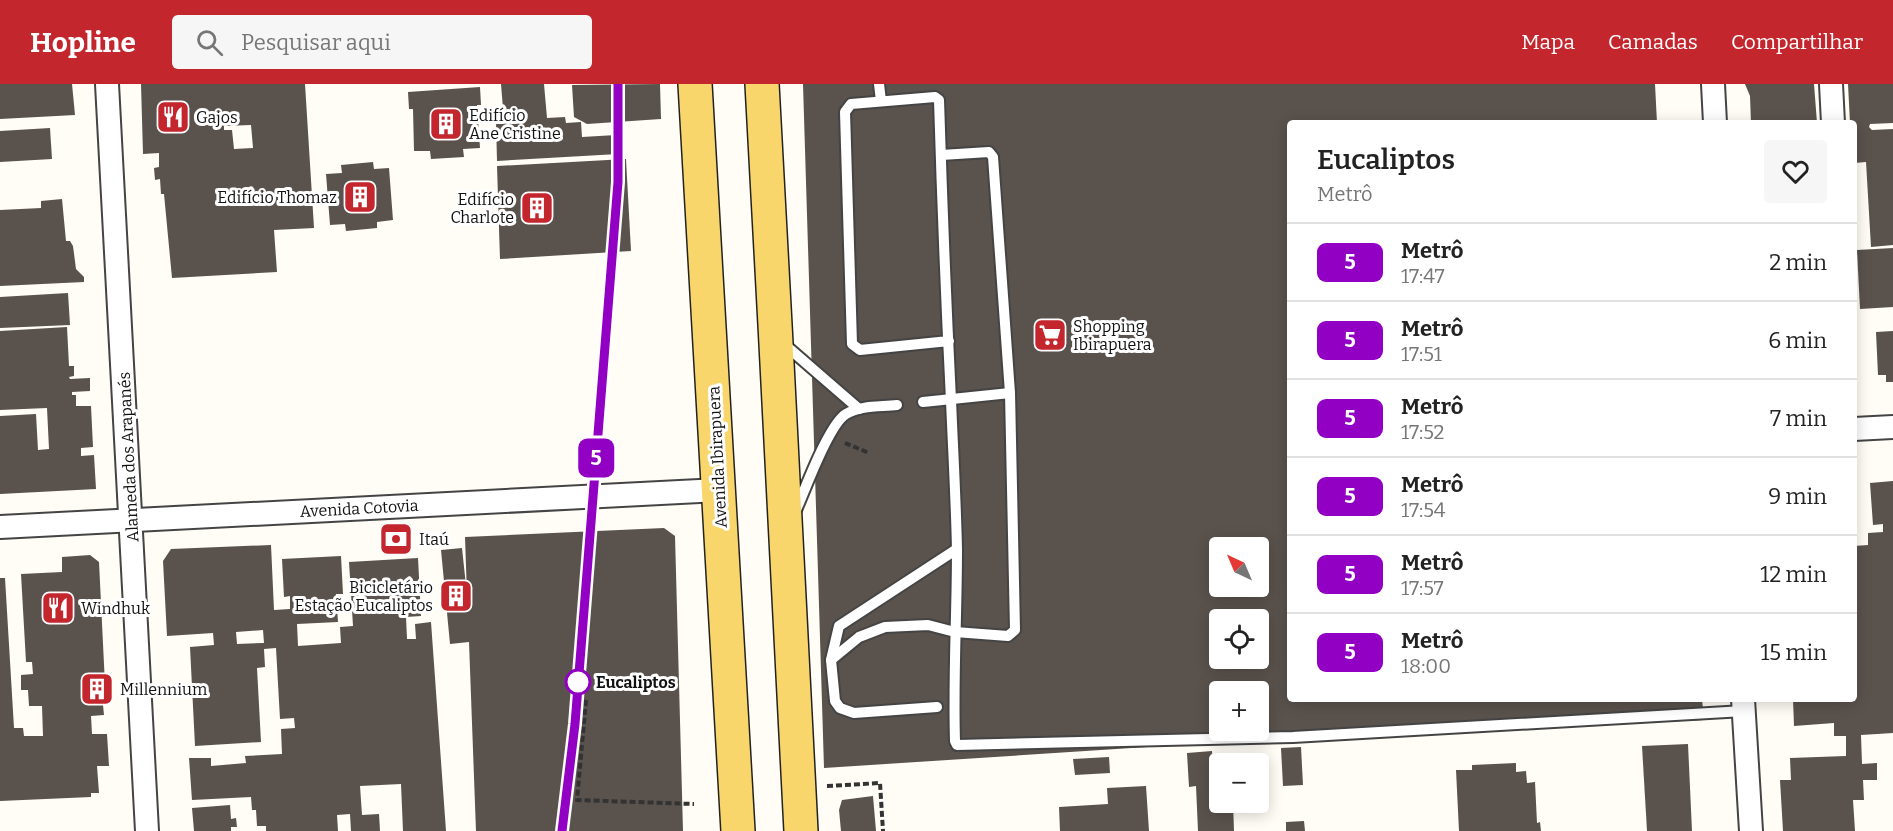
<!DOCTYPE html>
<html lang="pt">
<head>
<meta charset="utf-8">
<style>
  :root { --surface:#fff; --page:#f6f6f6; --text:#222; --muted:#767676; --line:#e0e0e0; --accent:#c4262e }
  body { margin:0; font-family:Bitter,serif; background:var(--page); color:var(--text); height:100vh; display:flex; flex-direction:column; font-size:22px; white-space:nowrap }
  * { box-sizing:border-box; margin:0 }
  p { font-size:20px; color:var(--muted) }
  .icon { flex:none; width:33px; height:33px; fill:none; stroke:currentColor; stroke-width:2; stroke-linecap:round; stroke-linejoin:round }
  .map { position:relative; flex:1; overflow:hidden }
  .drawer { position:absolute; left:1287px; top:36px; width:570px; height:582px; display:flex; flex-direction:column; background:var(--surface); border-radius:6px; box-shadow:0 3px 15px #0003 }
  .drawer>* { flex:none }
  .badge { padding:0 12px; border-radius:9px; font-size:21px; line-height:39px }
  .needle { width:39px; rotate:316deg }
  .tools { position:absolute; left:1209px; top:453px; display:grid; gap:12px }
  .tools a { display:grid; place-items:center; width:60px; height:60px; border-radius:6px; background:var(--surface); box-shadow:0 3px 15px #0003; font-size:30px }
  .map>.badge { position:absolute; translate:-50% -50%; box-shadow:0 0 0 3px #fff }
  .round { display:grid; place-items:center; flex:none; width:63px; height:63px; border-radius:6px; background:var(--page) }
  .overview { display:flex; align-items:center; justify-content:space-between; height:102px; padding:0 30px }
  h1 { font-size:28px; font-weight:600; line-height:45px }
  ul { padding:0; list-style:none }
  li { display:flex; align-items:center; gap:18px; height:78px; padding:0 30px; border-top:2px solid var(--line) }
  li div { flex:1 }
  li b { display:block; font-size:22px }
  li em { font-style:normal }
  li .badge { min-width:66px; font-weight:700; text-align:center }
  header { display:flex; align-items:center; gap:36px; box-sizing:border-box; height:84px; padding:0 30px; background:var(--accent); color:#fff }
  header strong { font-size:28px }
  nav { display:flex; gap:33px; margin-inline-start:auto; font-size:21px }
  .search { width:420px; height:54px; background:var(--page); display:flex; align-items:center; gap:15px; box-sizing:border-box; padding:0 21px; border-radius:6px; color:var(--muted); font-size:22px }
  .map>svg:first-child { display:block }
  .building { fill:#5a524d; fill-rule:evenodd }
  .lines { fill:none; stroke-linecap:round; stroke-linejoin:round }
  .service-casing { stroke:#444; stroke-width:14 }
  .minor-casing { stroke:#444; stroke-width:26 }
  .primary-casing { stroke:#222; stroke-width:36 }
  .path { stroke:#333; stroke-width:4; stroke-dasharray:6 3; stroke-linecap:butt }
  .service { stroke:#fff; stroke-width:10 }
  .minor { stroke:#fff; stroke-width:22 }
  .primary { stroke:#f9d66b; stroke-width:33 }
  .line-casing { stroke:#fff; stroke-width:14 }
  .line { stroke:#9200c3; stroke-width:9 }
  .stop-dot { fill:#fff; stroke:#9200c3; stroke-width:3 }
  .labels { text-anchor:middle; stroke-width:6; stroke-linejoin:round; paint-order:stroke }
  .poi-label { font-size:16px; fill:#111; stroke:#fff; text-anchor:start }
  .street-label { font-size:16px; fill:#111; stroke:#fff }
  .stop-label { font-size:16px; font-weight:bold; fill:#111; stroke:#fff; text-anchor:start }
</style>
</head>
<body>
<header>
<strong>Hopline</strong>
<div class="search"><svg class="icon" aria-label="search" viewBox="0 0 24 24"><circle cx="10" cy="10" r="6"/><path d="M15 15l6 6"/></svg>Pesquisar aqui</div>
<nav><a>Mapa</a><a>Camadas</a><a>Compartilhar</a></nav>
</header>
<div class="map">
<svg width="1893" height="747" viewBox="0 0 1893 747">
  <rect width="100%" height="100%" fill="#fffdf5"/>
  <!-- building -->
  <g class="building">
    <polygon points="0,0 72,0 75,31 0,35"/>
    <path d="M141,0H305L314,144L274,146L277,188L172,194L164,110H161L160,95L155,96L154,84L159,83V69L143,70ZM251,41L253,64L234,65L232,46H224V42Z"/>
    <polygon points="501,0 544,0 547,34 565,33 566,39 581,38 582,53 616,51 618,70 497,77 496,38 504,37"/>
    <polygon points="660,0 661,35 587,40 574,33 572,1"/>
    <path d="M803,0H1655L1657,39H1290V615H1702L1704,636L1255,656L824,684ZM1220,464H1258V502H1220ZM1220,536H1258V574H1220ZM1220,608H1258V646H1220Z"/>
    <polygon points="1745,0 1814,0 1817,39 1751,39 1750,12"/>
    <polygon points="1848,0 1893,0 1893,39 1870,40 1869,43 1872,46 1893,45 1893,161 1871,163 1866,78 1854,79 1854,39 1850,39"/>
    <polygon points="480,3 481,21 477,21 480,64 463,65 464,73 431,75 430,67 414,67 413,25 409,25 408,8"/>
    <polygon points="50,44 52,75 0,78 0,47"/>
    <polygon points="626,75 631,167 500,175 497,82"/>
    <polygon points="373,78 374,85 389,84 393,136 377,138 377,144 346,147 345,140 330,141 326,90 342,89 341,81"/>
    <polygon points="62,115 66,157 70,157 73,162 76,185 84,193 84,198 0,202 0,126 41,124 41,117"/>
    <polygon points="1893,164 1893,223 1860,225 1857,166"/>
    <polygon points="68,209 70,241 0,244 0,213"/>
    <polygon points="67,243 69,282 74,282 74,292 69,293 70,295 90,294 90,307 72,308 72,311 76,311 76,322 91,322 93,363 81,364 81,372 94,371 96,405 0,410 0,332 36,330 38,366 49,365 47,324 0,326 0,247"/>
    <polygon points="1893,247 1893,298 1886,298 1886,291 1878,291 1876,248"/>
    <polygon points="1893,397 1893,649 1861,651 1862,680 1877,679 1877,696 1863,696 1864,716 1853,716 1855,747 1783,747 1780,696 1791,696 1790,674 1846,672 1846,652 1834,652 1834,639 1794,642 1793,615 1854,615 1854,462 1868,461 1868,449 1883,448 1883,440 1873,441 1870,399"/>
    <polygon points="664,444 675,452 683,747 476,747 469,558 450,560 441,466 462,464 467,511 465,453"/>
    <path d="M271,461L274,526L290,525V512L284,513L282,475L341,472L343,510H336L338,538L297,540L298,562L341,559L340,543L353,542L349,478L418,474L421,532L406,533L407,555H416L415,540L431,538L446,747H403L401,700L360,702L362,731L379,730L380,747H351L350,730L337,731L338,747H266V742H257L256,726H252L251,713L192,716L189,674H211V682L246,679L245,672L282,670L281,645L295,644L294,634L280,635L276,564L264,565L265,583L257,584L261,658L195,662L190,563L214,561L213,549L167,552L163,477L171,465ZM263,546L264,559L237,560L236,548Z"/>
    <polygon points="90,471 99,478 106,621 103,621 104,631 91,632 92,650 107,650 109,682 97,682 99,709 91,709 91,713 0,717 0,494 5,494 14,644 23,644 24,652 43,652 42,622 29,622 28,606 21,606 21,591 33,590 32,578 26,578 21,490 62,488 62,473"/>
    <polygon points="1688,660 1692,747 1647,747 1642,662"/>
    <polygon points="1301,663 1303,701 1283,702 1281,664"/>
    <polygon points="1212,667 1214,702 1220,701 1220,718 1233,718 1234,747 1198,747 1196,702 1189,703 1187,669"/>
    <polygon points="1109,673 1110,689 1075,691 1073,675"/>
    <polygon points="1516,679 1516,688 1526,687 1527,699 1535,698 1537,739 1540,738 1541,747 1459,747 1456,686 1472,686 1472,681"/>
    <polygon points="1146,702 1149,747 1060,747 1059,723 1108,720 1107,704"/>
    <polygon points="873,712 876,747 841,747 839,726 842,716"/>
    <polygon points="230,721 231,735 236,734 237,743 231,743 231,747 194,747 192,724"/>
    <polygon points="1304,737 1305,747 1286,747 1286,738"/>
  </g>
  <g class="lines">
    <defs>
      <g id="service">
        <polyline points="879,0 881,17"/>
        <path d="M949,257L860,266L852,260L845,28L851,20L935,13L939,16C942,116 946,216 951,316C953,366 956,416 957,466C957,530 953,594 955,657L957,661L1293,653L1744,627"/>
        <polyline points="784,260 859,325"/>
        <polyline points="923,318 1010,309"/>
        <path d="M796,426C805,406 829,340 846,330C861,321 880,323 897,321"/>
        <polyline points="831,576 859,553 885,543 928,541 955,548 1008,552 1015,546 1010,309 993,73 989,68 941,71"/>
        <polyline points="937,623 854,629 840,624 835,617 831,576 839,542 957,465"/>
      </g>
      <g id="minor">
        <polyline points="107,0 147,747"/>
        <polyline points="1713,0 1715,39"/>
        <polyline points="1831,0 1833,39"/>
        <polyline points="1854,345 1893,343"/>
        <polyline points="0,443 719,406"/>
        <polyline points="1743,615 1751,747"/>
      </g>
      <g id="primary">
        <polyline points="695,0 738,747"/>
        <path d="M762,0C775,249 790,498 801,747"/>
      </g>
    </defs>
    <!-- service casing -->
    <use href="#service" class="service-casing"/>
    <!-- minor casing -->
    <use href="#minor" class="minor-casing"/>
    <!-- primary casing -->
    <use href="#primary" class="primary-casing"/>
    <!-- path -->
    <g class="path">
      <polyline points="845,359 869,369"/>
      <polyline points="586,616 577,716 694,720"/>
      <polyline points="827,702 880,699 883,747"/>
    </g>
    <!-- service -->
    <use href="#service" class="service"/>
    <!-- minor -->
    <use href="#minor" class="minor"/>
    <!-- primary -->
    <use href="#primary" class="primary"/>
  </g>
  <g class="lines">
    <defs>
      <polyline id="line" points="562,747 575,640 618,98 618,0"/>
    </defs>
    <!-- line casing -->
    <use href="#line" class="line-casing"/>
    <!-- line -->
    <use href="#line" class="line"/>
  </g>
  <!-- icons -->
  <defs>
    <symbol id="restaurant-square" viewBox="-11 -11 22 22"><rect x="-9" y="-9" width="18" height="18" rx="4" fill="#c4262e" stroke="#fff"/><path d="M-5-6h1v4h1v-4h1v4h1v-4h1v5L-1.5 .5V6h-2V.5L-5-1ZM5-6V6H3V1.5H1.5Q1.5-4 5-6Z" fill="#fff"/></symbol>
    <symbol id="building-square" viewBox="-11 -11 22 22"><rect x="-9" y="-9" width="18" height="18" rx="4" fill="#c4262e" stroke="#fff"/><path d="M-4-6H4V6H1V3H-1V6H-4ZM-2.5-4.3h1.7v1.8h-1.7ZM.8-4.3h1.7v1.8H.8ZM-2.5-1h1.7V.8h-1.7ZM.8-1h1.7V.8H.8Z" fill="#fff"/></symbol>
    <symbol id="supermarket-square" viewBox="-11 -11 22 22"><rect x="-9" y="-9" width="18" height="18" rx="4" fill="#c4262e" stroke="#fff"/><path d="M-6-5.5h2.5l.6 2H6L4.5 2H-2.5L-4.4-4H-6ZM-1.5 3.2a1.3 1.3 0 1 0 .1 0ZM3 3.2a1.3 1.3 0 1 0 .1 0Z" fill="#fff"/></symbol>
    <symbol id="bank-square" viewBox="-11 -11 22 22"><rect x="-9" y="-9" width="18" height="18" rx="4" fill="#c4262e" stroke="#fff"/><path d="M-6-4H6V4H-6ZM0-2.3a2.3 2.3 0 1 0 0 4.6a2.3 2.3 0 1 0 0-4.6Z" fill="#fff"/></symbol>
  </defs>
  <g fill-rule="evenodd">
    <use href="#restaurant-square" x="154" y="14" width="38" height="38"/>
    <use href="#building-square" x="427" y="21" width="38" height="38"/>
    <use href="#building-square" x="341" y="94" width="38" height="38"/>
    <use href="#building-square" x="518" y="105" width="38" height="38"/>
    <use href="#supermarket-square" x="1031" y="232" width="38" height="38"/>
    <use href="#bank-square" x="377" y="436" width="38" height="38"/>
    <use href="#building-square" x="437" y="493" width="38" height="38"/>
    <use href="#restaurant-square" x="39" y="505" width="38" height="38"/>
    <use href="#building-square" x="78" y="586" width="38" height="38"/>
  </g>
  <!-- markers -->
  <circle class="stop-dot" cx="578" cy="598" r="12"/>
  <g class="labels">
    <!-- poi labels -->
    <g class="poi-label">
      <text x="469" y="37">Edifício<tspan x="469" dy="18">Ane Cristine</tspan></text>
      <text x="196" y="39">Gajos</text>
      <text x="337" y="119" text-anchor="end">Edifício Thomaz</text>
      <text x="514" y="121" text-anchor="end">Edifício<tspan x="514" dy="18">Charlote</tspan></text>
      <text x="1073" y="248">Shopping<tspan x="1073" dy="18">Ibirapuera</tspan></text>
      <text x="419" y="461">Itaú</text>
      <text x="433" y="509" text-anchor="end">Bicicletário<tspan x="433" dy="18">Estação Eucaliptos</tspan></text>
      <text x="81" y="530">Windhuk</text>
      <text x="120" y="611">Millennium</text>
    </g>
    <!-- street labels -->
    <g class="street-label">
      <text transform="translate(128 373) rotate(-93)" y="6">Alameda dos Arapanés</text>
      <text transform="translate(717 373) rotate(-93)" y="6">Avenida Ibirapuera</text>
      <text transform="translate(359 424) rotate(-3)" y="6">Avenida Cotovia</text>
    </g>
    <!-- stop labels -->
    <g class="stop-label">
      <text x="596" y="604">Eucaliptos</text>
    </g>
  </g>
</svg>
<div class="tools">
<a><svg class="needle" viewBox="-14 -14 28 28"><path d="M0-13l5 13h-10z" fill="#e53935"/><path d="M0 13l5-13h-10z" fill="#767676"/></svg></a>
<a><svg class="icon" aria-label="locate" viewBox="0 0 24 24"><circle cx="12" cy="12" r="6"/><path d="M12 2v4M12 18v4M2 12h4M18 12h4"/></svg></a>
<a>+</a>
<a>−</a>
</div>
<b class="badge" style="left:596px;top:374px;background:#9200c3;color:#fff">5</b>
<section class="drawer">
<div class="overview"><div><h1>Eucaliptos</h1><p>Metrô</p></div><a class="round"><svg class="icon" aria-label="heart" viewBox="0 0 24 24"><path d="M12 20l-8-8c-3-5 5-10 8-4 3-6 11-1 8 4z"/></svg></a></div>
<ul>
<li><span class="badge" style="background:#9200c3;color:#fff">5</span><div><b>Metrô</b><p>17:47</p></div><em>2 min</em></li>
<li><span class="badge" style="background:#9200c3;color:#fff">5</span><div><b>Metrô</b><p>17:51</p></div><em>6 min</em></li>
<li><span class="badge" style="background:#9200c3;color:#fff">5</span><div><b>Metrô</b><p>17:52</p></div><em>7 min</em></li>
<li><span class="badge" style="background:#9200c3;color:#fff">5</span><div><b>Metrô</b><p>17:54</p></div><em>9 min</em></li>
<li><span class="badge" style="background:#9200c3;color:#fff">5</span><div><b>Metrô</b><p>17:57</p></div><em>12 min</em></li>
<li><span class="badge" style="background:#9200c3;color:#fff">5</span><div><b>Metrô</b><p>18:00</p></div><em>15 min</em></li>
</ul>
</section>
</div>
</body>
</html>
